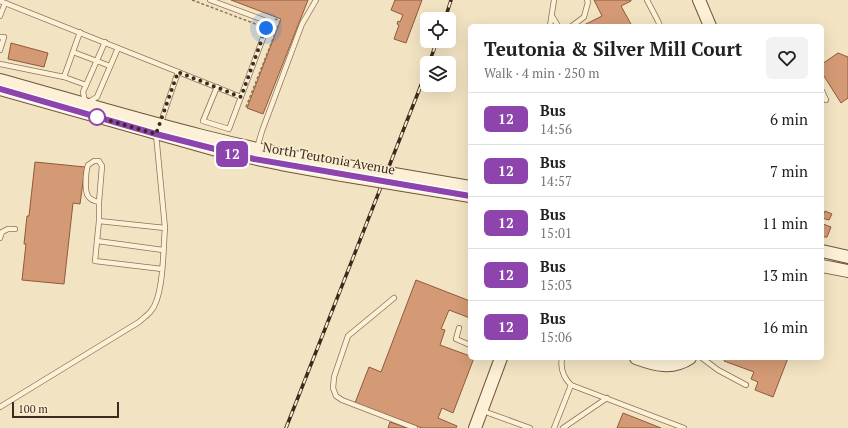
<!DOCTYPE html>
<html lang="en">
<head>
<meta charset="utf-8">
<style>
  :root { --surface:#fff; --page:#f2f2f2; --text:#202124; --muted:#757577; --line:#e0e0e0 }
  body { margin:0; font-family:"PT Serif",serif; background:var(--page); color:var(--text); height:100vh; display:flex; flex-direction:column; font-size:15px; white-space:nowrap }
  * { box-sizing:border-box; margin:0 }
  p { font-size:13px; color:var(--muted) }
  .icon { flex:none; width:22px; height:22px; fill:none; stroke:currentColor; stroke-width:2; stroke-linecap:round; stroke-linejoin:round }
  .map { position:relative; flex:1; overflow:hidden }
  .side { position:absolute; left:468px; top:24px; width:356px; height:336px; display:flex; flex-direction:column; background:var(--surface); border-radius:6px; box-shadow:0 4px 16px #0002 }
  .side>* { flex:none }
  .badge { padding:0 8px; border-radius:6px; font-size:14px; line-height:26px }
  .buttons { position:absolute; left:420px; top:12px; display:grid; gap:8px }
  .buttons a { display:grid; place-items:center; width:36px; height:36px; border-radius:6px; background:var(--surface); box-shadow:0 4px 16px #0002; font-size:20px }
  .scale { position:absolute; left:12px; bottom:10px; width:107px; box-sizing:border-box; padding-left:4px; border:2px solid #3c2b1d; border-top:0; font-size:11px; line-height:14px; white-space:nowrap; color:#3c2b1d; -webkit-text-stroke:3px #f9edd3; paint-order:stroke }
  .you { position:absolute; width:20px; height:20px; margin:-10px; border:3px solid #fff; border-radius:50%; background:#1a73e8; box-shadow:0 0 0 6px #1a73e833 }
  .map>.badge { position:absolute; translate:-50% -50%; box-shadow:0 0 0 2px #fff }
  .round { display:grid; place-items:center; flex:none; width:42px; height:42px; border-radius:6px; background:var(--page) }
  .head { display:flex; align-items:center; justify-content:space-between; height:68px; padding:0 16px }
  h1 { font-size:19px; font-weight:800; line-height:30px }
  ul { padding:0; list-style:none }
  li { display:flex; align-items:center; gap:12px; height:52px; padding:0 16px; border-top:1px solid var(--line) }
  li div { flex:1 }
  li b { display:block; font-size:15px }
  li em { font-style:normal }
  li .badge { min-width:44px; font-weight:700; text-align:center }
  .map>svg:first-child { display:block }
  .building { fill:#d49a75; stroke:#905a3b }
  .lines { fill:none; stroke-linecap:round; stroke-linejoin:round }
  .service-casing { stroke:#8e7357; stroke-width:6 }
  .secondary-casing { stroke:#70543b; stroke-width:14 }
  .path { stroke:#8e7357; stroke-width:1.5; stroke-dasharray:3 2; stroke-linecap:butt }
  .service { stroke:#fcf0d7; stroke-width:4.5 }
  .secondary { stroke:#fcf0d7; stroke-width:12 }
  .rail-casing { stroke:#3c2b1d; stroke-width:3.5 }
  .rail { stroke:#f9edd3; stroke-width:2; stroke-dasharray:6; stroke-linecap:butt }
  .secondary-bridge-casing { stroke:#70543b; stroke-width:14; stroke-linecap:butt }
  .secondary-bridge { stroke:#fcf0d7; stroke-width:12 }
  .line-casing { stroke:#fff; stroke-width:9 }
  .line { stroke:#8e44ad; stroke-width:6 }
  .walk { stroke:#3c2b1d; stroke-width:4; stroke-dasharray:0 7.2 }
  .stop-dot { fill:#fff; stroke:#8e44ad; stroke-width:2 }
  .labels { text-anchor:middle; stroke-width:3; stroke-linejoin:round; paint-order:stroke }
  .street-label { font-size:13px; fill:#3c2b1d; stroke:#f9edd3 }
</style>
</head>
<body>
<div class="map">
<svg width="848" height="428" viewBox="0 0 848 428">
  <rect width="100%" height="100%" fill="#f2e3c2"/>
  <!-- building -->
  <g class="building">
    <polygon points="231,0 308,0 263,114 247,108 281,19"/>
    <polygon points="395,0 422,0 406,43 394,39 399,25 397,24 398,21 400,22 403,15 391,10"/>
    <polygon points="594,0 631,0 631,1 621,6 632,26 582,26 602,16"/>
    <polygon points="11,43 48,53 44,67 8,59"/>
    <polygon points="838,53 848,57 848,98 841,103 822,73 822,64"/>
    <polygon points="35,162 85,167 80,204 73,203 64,284 22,280 26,244 24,244 27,216 29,216"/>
    <polygon points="825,211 832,214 829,220 822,218"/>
    <polygon points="823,224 831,227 827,237 822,237"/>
    <polygon points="416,280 470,301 470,318 449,310 441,329 445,330 440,345 470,356 470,358 474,358 453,413 442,408 438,418 457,426 456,428 422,428 355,403 369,367 381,372"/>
    <polygon points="725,358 788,358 773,397 755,390 758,382 751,379 754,372 724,361"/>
    <polygon points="623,413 661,428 617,428"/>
    <polygon points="390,422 407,428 388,428"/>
  </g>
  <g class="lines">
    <defs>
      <g id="service">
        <polyline points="210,0 269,22 229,129 203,121 217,87"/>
        <polyline points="647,0 658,21 660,26"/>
        <polyline points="0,1 241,97"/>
        <polyline points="0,16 5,3"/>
        <polyline points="552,16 558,26"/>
        <polyline points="550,26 554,0"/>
        <polyline points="572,26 584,17 588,2 587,0"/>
        <polyline points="0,37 4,37 0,50"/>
        <polyline points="73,52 110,66"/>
        <polyline points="0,64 64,77 80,32"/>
        <polyline points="64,77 86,85"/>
        <polyline points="822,91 826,100"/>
        <polyline points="85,102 83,92 105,42"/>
        <polyline points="87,103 97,97 118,48"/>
        <polyline points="160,125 178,72"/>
        <polyline points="156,134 165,228"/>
        <polyline points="257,148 262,131 302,24 316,0"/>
        <path d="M99,202L102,166L99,161H94L88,165C86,171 84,190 88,196C90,200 94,201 99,202V221"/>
        <polyline points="0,238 2,232 8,229 15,229"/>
        <polyline points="97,241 163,250"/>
        <polyline points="394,298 348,336 334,377 333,388 336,396 342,400 415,428"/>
        <polyline points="459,328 456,339 470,345"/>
        <path d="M562,358C560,369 563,377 571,385L684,428"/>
        <polyline points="702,358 718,370 746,385"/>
        <path d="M0,407L139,322C143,318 148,315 151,311C164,296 163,249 165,228L99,221L95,261L162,269"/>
        <polyline points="483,411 530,428"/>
        <polyline points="554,428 571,385"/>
        <polyline points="563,428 607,398"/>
      </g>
      <g id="secondary">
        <polyline points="699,0 710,26"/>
        <path d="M0,80C115,112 229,148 347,166"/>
        <polyline points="0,89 220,151 281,164 342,175"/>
        <polyline points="822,251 848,257"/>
        <polyline points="822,266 848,271"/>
        <path d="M636,358C655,365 672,370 690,358"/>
        <polyline points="475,428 501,358"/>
      </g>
    </defs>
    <!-- service casing -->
    <use href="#service" class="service-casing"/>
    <!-- secondary casing -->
    <use href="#secondary" class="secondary-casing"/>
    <!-- path -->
    <g class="path">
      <polyline points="192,0 261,26"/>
      <polyline points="246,107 280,21 273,18"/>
    </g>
    <!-- service -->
    <use href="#service" class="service"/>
    <!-- secondary -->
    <use href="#secondary" class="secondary"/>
    <defs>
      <g id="rail">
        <polyline points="445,19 451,0"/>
        <polyline points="429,63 437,41"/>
        <polyline points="286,428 427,70"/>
      </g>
    </defs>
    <!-- rail casing -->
    <use href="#rail" class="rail-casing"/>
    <!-- rail -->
    <use href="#rail" class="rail"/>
    <defs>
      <g id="secondary-bridge">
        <polyline points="347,166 470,187"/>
        <polyline points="342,175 470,196"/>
      </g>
    </defs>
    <!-- secondary-bridge casing -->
    <use href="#secondary-bridge" class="secondary-bridge-casing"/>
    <!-- secondary-bridge -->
    <use href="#secondary-bridge" class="secondary-bridge"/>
  </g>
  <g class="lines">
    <defs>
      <polyline id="line" points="0,89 156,134 254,159 470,196"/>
    </defs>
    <!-- line casing -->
    <use href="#line" class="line-casing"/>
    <!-- line -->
    <use href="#line" class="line"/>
    <!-- walk -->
    <polyline class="walk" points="97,117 156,134 178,72 241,97 266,28"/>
  </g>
  <!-- markers -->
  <circle class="stop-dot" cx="97" cy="117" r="8"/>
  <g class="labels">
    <!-- street labels -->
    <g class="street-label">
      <text transform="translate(329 158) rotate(10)" y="5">North Teutonia Avenue</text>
    </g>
  </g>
</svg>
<div class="buttons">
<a><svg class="icon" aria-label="locate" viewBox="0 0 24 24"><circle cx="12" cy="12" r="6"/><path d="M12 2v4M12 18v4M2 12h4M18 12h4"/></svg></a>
<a><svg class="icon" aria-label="layers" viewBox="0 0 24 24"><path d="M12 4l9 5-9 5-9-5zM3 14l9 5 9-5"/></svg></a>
</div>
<div class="scale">100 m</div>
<div class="you" style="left:266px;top:28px"></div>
<b class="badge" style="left:232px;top:154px;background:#8e44ad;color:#fff">12</b>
<section class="side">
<div class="head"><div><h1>Teutonia &amp; Silver Mill Court</h1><p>Walk · 4 min · 250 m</p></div><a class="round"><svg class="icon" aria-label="heart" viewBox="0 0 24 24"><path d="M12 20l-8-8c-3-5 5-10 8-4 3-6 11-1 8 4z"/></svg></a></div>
<ul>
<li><span class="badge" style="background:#8e44ad;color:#fff">12</span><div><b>Bus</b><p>14:56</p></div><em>6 min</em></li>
<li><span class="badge" style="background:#8e44ad;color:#fff">12</span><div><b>Bus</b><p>14:57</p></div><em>7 min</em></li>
<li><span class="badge" style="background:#8e44ad;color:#fff">12</span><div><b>Bus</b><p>15:01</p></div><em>11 min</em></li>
<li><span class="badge" style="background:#8e44ad;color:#fff">12</span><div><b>Bus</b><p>15:03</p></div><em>13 min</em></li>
<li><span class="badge" style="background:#8e44ad;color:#fff">12</span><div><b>Bus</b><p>15:06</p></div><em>16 min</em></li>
</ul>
</section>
</div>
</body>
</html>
